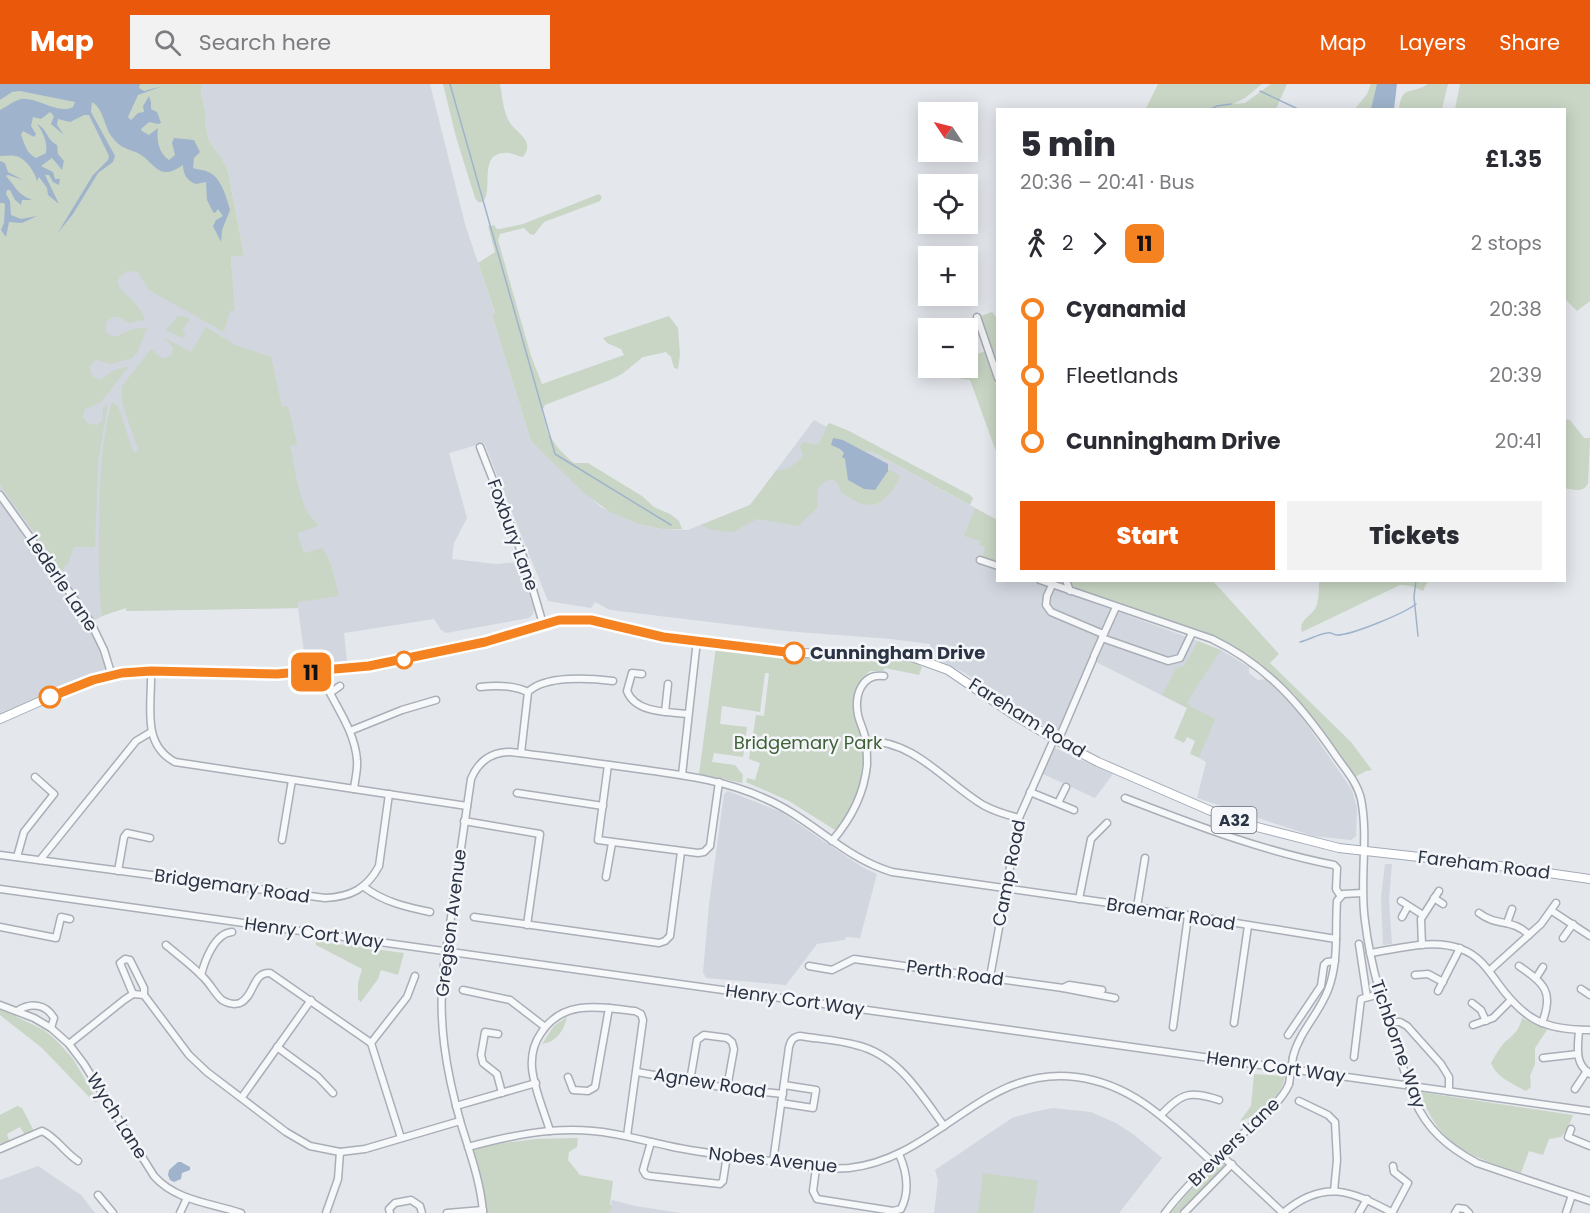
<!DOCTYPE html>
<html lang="en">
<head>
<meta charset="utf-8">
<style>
  :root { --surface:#fff; --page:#f2f2f3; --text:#2b2b33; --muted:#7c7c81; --accent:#ea580c }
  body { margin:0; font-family:Poppins,sans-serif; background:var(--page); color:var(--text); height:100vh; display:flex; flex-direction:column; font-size:22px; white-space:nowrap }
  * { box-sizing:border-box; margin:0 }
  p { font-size:20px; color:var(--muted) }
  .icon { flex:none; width:33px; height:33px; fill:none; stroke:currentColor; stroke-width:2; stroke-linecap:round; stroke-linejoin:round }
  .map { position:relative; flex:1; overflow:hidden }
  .side { position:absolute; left:996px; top:24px; width:570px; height:474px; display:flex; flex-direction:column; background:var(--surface); border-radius:0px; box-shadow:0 3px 15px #0003 }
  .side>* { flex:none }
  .badge { padding:0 12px; border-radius:9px; font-size:21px; line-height:39px }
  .needle { width:39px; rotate:305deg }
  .tools { position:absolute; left:918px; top:18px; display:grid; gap:12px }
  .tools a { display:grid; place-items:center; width:60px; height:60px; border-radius:0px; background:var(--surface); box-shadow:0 3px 15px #0003; font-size:30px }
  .map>.badge { position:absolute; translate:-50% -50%; box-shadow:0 0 0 3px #fff }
  .legs { display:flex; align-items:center; gap:9px; height:66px; padding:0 24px; font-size:20px }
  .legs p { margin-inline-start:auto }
  .headline { display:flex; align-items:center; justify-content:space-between; height:102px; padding:0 24px }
  h1 { font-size:33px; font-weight:800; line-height:45px }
  .button { display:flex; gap:12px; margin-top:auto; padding:12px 24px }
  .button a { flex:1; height:69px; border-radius:0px; background:var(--accent); color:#fff; font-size:24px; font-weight:800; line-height:69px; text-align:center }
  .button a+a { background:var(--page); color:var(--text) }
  ul { padding:0 24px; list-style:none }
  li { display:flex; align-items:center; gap:21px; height:66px; font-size:22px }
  li i { display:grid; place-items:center; width:9px; height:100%; margin:0 8px; background:currentColor }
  li i::after { content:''; width:15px; height:15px; margin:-8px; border:4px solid; border-radius:50%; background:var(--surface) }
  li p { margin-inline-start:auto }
  li:first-child i { background:linear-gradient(#0000 50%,currentColor 0) }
  li:last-child i { background:linear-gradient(currentColor 50%,#0000 0) }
  header { display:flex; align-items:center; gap:36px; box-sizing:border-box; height:84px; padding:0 30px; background:var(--accent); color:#fff }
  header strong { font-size:28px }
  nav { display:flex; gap:33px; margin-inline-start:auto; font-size:21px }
  .search { width:420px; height:54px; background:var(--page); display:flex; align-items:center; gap:15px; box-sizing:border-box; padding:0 21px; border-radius:0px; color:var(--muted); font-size:22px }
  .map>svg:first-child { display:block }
  .built { fill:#d2d6de }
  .green { fill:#c9d6c5 }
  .water { fill:#9fb4cc }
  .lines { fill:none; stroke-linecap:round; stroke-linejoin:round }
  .stream { stroke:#9fb4cc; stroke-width:1.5 }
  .minor-casing { stroke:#a9aeb7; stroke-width:9 }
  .major-casing { stroke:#a3abb8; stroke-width:10 }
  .minor { stroke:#f7f8fa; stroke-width:6 }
  .major { stroke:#fff; stroke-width:8 }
  .minor-bridge-casing { stroke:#a9aeb7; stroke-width:9; stroke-linecap:butt }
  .minor-bridge { stroke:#f7f8fa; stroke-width:6 }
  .line-1-casing { stroke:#fff; stroke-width:14 }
  .line-1 { stroke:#f58220; stroke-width:9 }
  .stop-1-dot { fill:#fff; stroke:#f58220; stroke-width:3 }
  .labels { text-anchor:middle; stroke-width:5; stroke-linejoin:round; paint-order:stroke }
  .shield { fill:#f4f6f9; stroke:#676e7b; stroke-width:1.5 }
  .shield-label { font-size:16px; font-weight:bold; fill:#2b3445 }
  .street-label { font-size:18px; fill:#2b3445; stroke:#f4f6f9 }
  .stop-label { font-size:18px; font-weight:bold; fill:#2b3445; stroke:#f4f6f9; text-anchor:start }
  .park-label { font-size:18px; fill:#3f6138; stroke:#f4f6f9 }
</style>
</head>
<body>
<header>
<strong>Map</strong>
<div class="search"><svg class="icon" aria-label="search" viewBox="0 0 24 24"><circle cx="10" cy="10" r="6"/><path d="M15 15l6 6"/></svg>Search here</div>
<nav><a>Map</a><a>Layers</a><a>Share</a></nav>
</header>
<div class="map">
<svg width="1590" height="1129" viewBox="0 0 1590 1129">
  <rect width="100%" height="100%" fill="#e4e7ec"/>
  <!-- built -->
  <g class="built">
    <polygon points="202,0 430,0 465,140 495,230 492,231 531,357 601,423 638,440 662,445 688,446 750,421 814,336 997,436 981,473 997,478 998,496 1047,497 1045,501 1198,557 1201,562 1221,566 1249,583 1249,589 1258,596 1266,595 1299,629 1352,706 1357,724 1356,752 1351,756 1313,752 1197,714 1206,678 1199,674 1213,637 1090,575 1059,647 1056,649 1010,621 965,589 930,572 930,560 891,555 785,547 610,526 595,518 591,524 548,517 484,359 449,369 467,434 454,459 452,475 496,480 520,478 534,525 533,530 529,534 446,549 441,546 434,535 344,549 347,578 306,583 298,524 126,527 126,524 110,528 95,536 115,587 81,594 0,629 0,307 129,176 230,227 235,227 231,173 244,170 228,88 222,75 209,57 205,40 206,29 201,10"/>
    <polygon points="1055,664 1113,690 1095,714 1043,690"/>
    <polygon points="728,707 781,728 862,783 877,790 860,854 846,853 845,856 817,860 786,901 706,894 703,888 709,820 724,710"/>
    <polygon points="1385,780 1392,780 1389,816 1392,860 1383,861 1381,813"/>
    <polygon points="1053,1024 1091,1028 1116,1039 1133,1050 1162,1074 1119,1129 934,1129 938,1096 935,1086 1012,1034 1033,1028"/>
    <polygon points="38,1082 81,1111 95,1129 0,1129 0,1096"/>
    <polygon points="612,1116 635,1122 681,1129 609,1129"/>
  </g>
  <!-- green -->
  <g class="green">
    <path d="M0,0H202L201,10L206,29L205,40L209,57L222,75L228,88L244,171L231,173L235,227H230L224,248L149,206L138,188L127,187C112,196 118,204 128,212C135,217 143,229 145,236L128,239L119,233H113L106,238V248C116,257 120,249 131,246C136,244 142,244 147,244L138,267L132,274L111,280L97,276L93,278L90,283L92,292L100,296L113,287L129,282L101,318L85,325L83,333L87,339L97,341L103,336V324L108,319L98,378L95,463H74L68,479L62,487L0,401Z"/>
    <path d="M443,0H500C502,11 503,23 507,33C512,49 537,54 523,73C517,72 511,68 504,69C478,70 494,106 483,118H478L475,114L456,53Z"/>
    <polygon points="1158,0 1262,0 1245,14 1233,20 1245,19 1271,0 1287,0 1276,25 1145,26"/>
    <polygon points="1371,0 1385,0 1378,25 1354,26 1367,10"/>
    <path d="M1428,0H1448L1442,25H1399C1402,0 1412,11 1428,0Z"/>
    <polygon points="1460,0 1590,0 1590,217 1577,227 1565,215 1564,26 1455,25"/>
    <polygon points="599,110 602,113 600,117 544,138 534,151 530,150 524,144 500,150 498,156 531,272 542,300 624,271 621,265 607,259 603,254 669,232 678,244 680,271 678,285 674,284 671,273 666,268 643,273 622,290 610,296 545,321 542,327 548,350 559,365 571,377 575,379 588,379 642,412 654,423 670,430 679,437 682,445 662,445 638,440 610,428 583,408 531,357 492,231 495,229 478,179 495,168 488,142 494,141 497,145 500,145 523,140"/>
    <polygon points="992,228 997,234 997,288 978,233"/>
    <polygon points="178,232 183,232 190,235 182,247 186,249 182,254 166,246"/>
    <path d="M206,243L235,261L271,273L282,323L288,322L297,360L290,362C295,382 297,408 307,427C310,434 315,435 318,442L297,449L304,469L323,464L331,481L339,512L298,518V524L126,527V524L102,532C98,504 99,477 99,448C100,405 100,360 112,318L118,322L133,367L136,369L138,365L122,319V302L151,265L163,275L172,271L173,263L163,253L191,268Z"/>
    <polygon points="986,267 997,300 997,370 970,296 951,293 948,284 968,284 968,273"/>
    <path d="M1564,335L1570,336L1584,354H1590L1588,399C1584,409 1574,406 1565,404Z"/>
    <path d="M829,339L847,346L970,411L973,414L970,421L873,368L865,367L843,356L836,363L844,369L843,374L845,375L849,397L869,406L877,404L888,385L899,391C899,399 893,405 888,411C875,427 859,421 844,410C839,407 840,402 836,398C830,392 820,399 818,406C816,412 818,418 817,424L798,442L757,435L733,448H728L708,445L701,441L750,421L776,387C787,386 798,380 803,371L800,363L802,358C806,358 813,361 817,360C823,358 824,344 829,339Z"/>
    <polygon points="975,424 997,436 997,478 982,472 985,463 979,461 980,457 964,452"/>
    <polygon points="1069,497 1213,497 1279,570 1270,579 1351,658 1372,686 1366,687 1355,693 1295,611 1268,587 1241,567 1217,555 1077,506"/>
    <path d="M1319,497V496L1428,497L1423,507L1411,502L1400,501L1302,548C1298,536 1311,533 1316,523C1319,515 1319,505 1319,497Z"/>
    <polygon points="1198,557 1221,566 1187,618 1190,622 1215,635 1199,674 1190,670 1195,657 1187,653 1184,659 1174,654 1187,624 1162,611 1176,584 1184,582"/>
    <path d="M725,562L895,574L914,577L922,583L919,591L885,584L883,587H870C843,608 858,634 862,660C864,671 864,683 862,693C860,714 848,732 835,746L789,717L746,698L747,694L755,696L760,679L749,675L756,631L764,632L769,589H765L760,628L722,622L720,640L747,643L743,673L714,669L712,678L735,681L743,691L742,699L699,690L716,563Z"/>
    <polygon points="316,857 404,869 398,891 381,886 378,895 361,918 358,915 358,899 362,885 316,861"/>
    <polygon points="0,923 14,928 17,933 44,946 57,957 73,975 98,1017 94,1018 42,964 0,931"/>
    <path d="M567,933C564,947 556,958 542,960L554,942Z"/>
    <path d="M1522,934L1547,946L1535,964V980L1530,992L1531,1003L1526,1007C1513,1000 1496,993 1491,979C1495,972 1500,963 1505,958C1514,950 1519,947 1522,934Z"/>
    <path d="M1254,990L1285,992C1283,1012 1259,1032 1240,1037L1251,1022Z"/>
    <path d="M1420,1008L1573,1031L1568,1044L1561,1053L1549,1055L1543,1071L1529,1067L1521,1089C1469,1071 1440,1064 1420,1008Z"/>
    <polygon points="17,1022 22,1024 34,1047 25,1051 20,1043 7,1050 9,1056 2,1061 0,1058 0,1031"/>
    <polygon points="578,1054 577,1063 569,1068 568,1076 580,1091 613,1097 610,1120 612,1124 609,1129 486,1129 480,1090 471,1063 536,1055"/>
    <polygon points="1220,1077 1224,1079 1225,1084 1178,1129 1171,1129 1188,1109"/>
    <polygon points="983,1089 1038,1097 1033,1129 978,1129"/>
  </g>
  <!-- water -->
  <g class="water">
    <path d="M0,0H140L139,4L144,7L163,2L138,11L128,33L131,36L138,29L144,28L143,22L149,12L151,18V25L157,28L161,39L158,40L149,38L141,45L142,47L149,51L158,44C156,55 159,70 169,76L175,71L172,59L174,54L194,56L200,68L194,74L193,84C199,86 207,86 212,90C222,97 227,115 230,126L222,146L221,158L213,142L216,136L223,132L218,125L215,129L213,128L207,116L206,98L196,100C187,97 183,90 183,81C162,95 159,86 144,73C133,64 123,68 112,53C104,43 104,25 92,18L91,28L115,72L113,78L98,89L73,130L57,150L93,91L108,76L109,72L89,31H84L70,38L58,35L57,41L64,51L51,40L54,32L50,28L41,35L33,33L31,42L36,50L34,53L23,47L21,51C25,60 26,69 36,74L46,69C48,60 43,47 37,40C47,44 47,57 57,61L58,70L64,77L62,86L52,74L41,82L53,88L55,95H60L59,101L53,98L49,91H45L59,120L48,111L47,104L39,93L37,97C35,88 25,73 15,72C10,71 5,72 0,72V26C7,22 14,17 21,15C38,13 57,31 73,23L75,18L20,7L12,8L0,16Z"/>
    <polygon points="1377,0 1397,0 1394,25 1371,25"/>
    <path d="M0,77L5,79L8,88L23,96L8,91L6,92C16,103 17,110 32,116H22L21,121L15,116L10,106H7L6,110L10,117L11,131L21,135L37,132L22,139L9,138L6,153L1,146L4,139L5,121L4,119H0Z"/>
    <polygon points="833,354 843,356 888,380 888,387 875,406 864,405 848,396 845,375 842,373 844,369 840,365 831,361"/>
    <polygon points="178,1078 181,1078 190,1083 190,1086 182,1089 181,1095 174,1098 170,1096 168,1091 169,1086"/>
  </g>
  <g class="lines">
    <!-- stream -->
    <g class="stream">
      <polyline points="450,0 555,370 671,441"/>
      <polyline points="1260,7 1300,26"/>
      <polyline points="1209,26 1217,22 1231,20"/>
      <polyline points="1416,496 1414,513 1418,552"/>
      <path d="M1300,558C1309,556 1318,550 1327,549C1330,548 1333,550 1336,551C1350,552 1405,529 1416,520"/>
    </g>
    <defs>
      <g id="minor">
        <polyline points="977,233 998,294"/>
        <polyline points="480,363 524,475 543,540"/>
        <polyline points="0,411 90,537 104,566 112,592"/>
        <polyline points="980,476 998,482"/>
        <path d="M1040,496L1212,555C1268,582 1301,621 1336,672C1345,685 1357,698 1361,715C1369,755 1359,796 1365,837C1371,888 1388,937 1404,986"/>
        <polyline points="1066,496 1070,507"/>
        <polyline points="1052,501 1047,512 1046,521 1051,528 1103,550"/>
        <polyline points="1102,554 1168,577 1180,574 1192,549"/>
        <polyline points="1094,572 1116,523"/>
        <path d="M642,590L632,589L627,607C635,629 668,628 688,630"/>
        <path d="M151,595C151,626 143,661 175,678L467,722"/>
        <path d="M340,602L330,609C341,630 355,651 357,676C358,685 355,695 354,705"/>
        <path d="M480,603C496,601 513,601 528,608"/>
        <polyline points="665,628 668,600"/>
        <polyline points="350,647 402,626 436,616"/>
        <path d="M866,657C914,656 945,698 983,721C994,727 1007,731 1019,734"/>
        <polyline points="1058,657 1093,575"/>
        <path d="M521,669L528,608C545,591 590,594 613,597"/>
        <polyline points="608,681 598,756 698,769 704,768 710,762 719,698"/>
        <polyline points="682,691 697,556"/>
        <polyline points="1030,708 1074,726"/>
        <polyline points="517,709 603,722"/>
        <path d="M1125,714C1195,741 1259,766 1334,781L1337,784L1336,805L1340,811"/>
        <polyline points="1058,719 1066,703"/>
        <polyline points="464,737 540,750 527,841"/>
        <polyline points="282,756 292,696"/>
        <path d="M832,757C851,735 864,711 867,681C867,674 867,665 866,658C865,648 860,640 858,631C854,611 862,589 884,592"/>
        <path d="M0,771L325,814C350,813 367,805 379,782L389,710"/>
        <polyline points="17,773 24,748 54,710 35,693"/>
        <polyline points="40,776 136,657 151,648"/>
        <polyline points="118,787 124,753 127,749 150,754"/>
        <polyline points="606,793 612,759"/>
        <path d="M364,803C384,818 406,823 430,828"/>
        <polyline points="0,805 1590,1027"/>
        <polyline points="1434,814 1443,820"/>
        <polyline points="1079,815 1091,755 1107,739"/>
        <polyline points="1401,817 1423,831"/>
        <polyline points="1137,823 1145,774"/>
        <polyline points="1552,827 1590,852"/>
        <path d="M1479,829C1497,843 1512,834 1529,851"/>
        <polyline points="474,833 659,859 665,857 670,852 681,768"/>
        <polyline points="1402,833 1408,822"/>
        <polyline points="1507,839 1512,825"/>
        <polyline points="0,843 56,854 61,833 70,835"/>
        <path d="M448,854L471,695C478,678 491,668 510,668C548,672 586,678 624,683C672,690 721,694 766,715C812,735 844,774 892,788L1137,823L1336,855"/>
        <polyline points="1563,854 1573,840"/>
        <polyline points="1359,860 1367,913"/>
        <path d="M166,861C179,872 193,882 204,894C211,901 215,910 222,916C227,919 234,921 240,919C255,912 252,888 270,889L371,959L401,1054"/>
        <polyline points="1422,861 1421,835 1439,807"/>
        <path d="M1370,869C1398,865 1433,854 1461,865C1478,871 1487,884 1497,898C1524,936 1544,946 1590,946"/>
        <path d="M444,881C437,936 446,987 461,1040C470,1069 481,1099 483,1129"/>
        <polyline points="809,882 832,886 854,875 1063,904 1069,901 1102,906"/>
        <path d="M1519,882C1545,900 1554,908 1542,939"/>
        <polyline points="1489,887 1541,840 1556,819"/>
        <path d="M201,891C205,876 215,849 232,848"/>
        <polyline points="1415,891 1428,890 1443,898"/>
        <polyline points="990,893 1019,734 1054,655"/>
        <polyline points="1536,894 1543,883"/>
        <polyline points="1063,904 1115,914"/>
        <polyline points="1581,905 1590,911"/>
        <polyline points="463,906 510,916 545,943"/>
        <polyline points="1438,907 1460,864"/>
        <polyline points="133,910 120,879 125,875 130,876 144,904 144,911"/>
        <polyline points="1472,919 1481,926 1486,937"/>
        <path d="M0,921L34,934L51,944L69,960L84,980L154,1092C176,1117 211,1119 241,1129"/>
        <path d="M17,927C31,918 46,920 54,934L51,944"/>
        <polyline points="1389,938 1400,938 1407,942 1441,980 1449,993 1449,1007"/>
        <polyline points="1234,939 1248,842"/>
        <polyline points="1473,941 1493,934 1510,917"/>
        <polyline points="1173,943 1188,832"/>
        <path d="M1579,946C1578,963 1574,979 1590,990"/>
        <polyline points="498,950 485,948 481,971 483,979 497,990 502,1009"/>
        <polyline points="1288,951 1321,902 1324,881 1327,878 1335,877"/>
        <polyline points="371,959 407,913 415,892"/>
        <polyline points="69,960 124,916 133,910 144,911 189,971 207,988 286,1048 310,1062 340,1068 365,1065 460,1037"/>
        <polyline points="277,963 318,993 333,1009"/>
        <path d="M1293,973C1299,948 1319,930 1328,906C1339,878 1335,847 1337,817L1343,810L1362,809"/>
        <polyline points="1354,973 1361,915 1380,910"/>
        <polyline points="1543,974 1578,970"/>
        <polyline points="637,988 727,1004 783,1010"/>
        <polyline points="568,993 573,1006 588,1007 595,1003 609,924"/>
        <polyline points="690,997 697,956 704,951 727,954 732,958 734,965 727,1004"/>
        <polyline points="1575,1005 1587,987"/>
        <polyline points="242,1013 311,916"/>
        <path d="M1414,1015C1427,1046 1448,1063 1477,1079L1590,1117"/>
        <polyline points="1299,1017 1328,1031 1335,1038 1337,1076 1334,1107"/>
        <polyline points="781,1019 813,1024 816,1006 784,1001"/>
        <polyline points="456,1022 536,999"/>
        <path d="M1161,1031C1182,1008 1190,1007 1219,1016"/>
        <polyline points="1571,1045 1568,1053 1590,1062"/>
        <path d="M550,1047C544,1027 534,1005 532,984C531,971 534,959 541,949C563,915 600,923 635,927L641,930L643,936L627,1052"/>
        <polyline points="651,1058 643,1086 646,1091 650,1092 720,1100 723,1097 727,1071"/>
        <path d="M468,1063C509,1052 550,1043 593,1047C619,1049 644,1057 669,1062C700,1069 732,1072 763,1076C792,1080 820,1086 849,1084C937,1075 983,981 1076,993C1134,1000 1171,1040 1212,1078"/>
        <path d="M0,1065L42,1047C56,1053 65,1069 78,1077"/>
        <polyline points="1220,1070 1283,1129"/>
        <path d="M773,1078L789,963C791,956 793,953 800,952C818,955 838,956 856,961C898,971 920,1009 944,1042"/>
        <path d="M816,1084L813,1107L817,1115L893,1127L901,1125C910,1107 907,1088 899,1070"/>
        <polyline points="98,1111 113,1129"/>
        <polyline points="180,1129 187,1114"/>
        <polyline points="326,1129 338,1095 340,1068"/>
        <polyline points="390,1129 389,1125 395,1119 411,1116 420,1122 422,1129"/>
        <polyline points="447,1129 483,1126"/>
        <path d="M1165,1129C1184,1104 1207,1082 1230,1061C1248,1044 1280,1022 1289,1000"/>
        <polyline points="1184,1129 1232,1080"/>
        <path d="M1283,1129C1324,1094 1351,1107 1393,1129"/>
        <polyline points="1359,1129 1367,1115"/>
        <polyline points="1392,1129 1408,1099 1394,1088 1393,1082"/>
        <polyline points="1455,1129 1458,1124 1465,1125 1469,1129"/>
        <polyline points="1566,1129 1572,1111"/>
      </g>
      <polyline id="major" points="0,635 68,605 122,589 151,587 277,590 335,586 369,582 438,569 485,558 559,536 591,536 663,553 797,569 892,571 912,573 948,586 1014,631 1054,655 1098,678 1211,727 1253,742 1339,764 1500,782 1590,795"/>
    </defs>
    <!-- minor casing -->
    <use href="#minor" class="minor-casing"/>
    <!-- major casing -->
    <use href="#major" class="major-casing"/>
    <!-- minor -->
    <use href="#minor" class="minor"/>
    <!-- major -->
    <use href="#major" class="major"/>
    <defs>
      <g id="minor-bridge">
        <polyline points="444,881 448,854"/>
        <polyline points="1404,986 1414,1015"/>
        <polyline points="1289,1000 1293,973"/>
      </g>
    </defs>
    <!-- minor-bridge casing -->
    <use href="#minor-bridge" class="minor-bridge-casing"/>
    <!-- minor-bridge -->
    <use href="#minor-bridge" class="minor-bridge"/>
  </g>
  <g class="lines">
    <defs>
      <polyline id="line-1" points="50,613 93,596 122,589 151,587 277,590 369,582 485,558 559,536 591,536 663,553 794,569"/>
    </defs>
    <!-- line-1 casing -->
    <use href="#line-1" class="line-1-casing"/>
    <!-- line-1 -->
    <use href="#line-1" class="line-1"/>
  </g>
  <!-- markers -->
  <g class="stop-1-dot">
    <circle cx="794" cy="569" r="10"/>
    <circle cx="404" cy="576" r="8"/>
    <circle cx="50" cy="613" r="10"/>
  </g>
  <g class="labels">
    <!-- shield labels -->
    <rect class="shield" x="1211.5" y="723" width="45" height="26" rx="4.5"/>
    <g class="shield-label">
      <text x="1234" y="742">A32</text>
    </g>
    <!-- street labels -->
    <g class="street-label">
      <text transform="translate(513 451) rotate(70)" y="6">Foxbury Lane</text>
      <text transform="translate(62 499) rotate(56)" y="6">Lederle Lane</text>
      <text transform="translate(1027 634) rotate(32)" y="6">Fareham Road</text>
      <text transform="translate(1484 781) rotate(7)" y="6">Fareham Road</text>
      <text transform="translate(1009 789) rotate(-79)" y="6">Camp Road</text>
      <text transform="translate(232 802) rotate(8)" y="6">Bridgemary Road</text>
      <text transform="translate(1171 830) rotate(9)" y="6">Braemar Road</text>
      <text transform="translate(451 839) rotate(-83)" y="6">Gregson Avenue</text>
      <text transform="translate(314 849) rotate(8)" y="6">Henry Cort Way</text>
      <text transform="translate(955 889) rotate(8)" y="6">Perth Road</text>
      <text transform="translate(795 916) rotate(8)" y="6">Henry Cort Way</text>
      <text transform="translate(1398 960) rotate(71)" y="6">Tichborne Way</text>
      <text transform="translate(1276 983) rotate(8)" y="6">Henry Cort Way</text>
      <text transform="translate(710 999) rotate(9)" y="6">Agnew Road</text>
      <text transform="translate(117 1032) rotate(58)" y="6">Wych Lane</text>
      <text transform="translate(1234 1058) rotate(-44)" y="6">Brewers Lane</text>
      <text transform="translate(773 1076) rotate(6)" y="6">Nobes Avenue</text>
    </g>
    <!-- stop labels -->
    <g class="stop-label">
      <text x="810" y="575">Cunningham Drive</text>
    </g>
    <!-- park labels -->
    <g class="park-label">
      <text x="808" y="665">Bridgemary Park</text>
    </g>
  </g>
</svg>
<div class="tools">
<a><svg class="needle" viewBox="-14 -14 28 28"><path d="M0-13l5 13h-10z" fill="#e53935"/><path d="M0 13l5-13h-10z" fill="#7c7c81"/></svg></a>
<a><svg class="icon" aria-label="locate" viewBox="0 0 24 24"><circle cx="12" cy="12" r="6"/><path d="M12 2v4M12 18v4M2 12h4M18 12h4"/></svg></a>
<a>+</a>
<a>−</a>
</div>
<b class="badge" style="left:311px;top:588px;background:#f58220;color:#111">11</b>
<section class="side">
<div class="headline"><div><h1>5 min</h1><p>20:36 – 20:41 · Bus</p></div><b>£1.35</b></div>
<div class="legs"><svg class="icon" aria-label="walk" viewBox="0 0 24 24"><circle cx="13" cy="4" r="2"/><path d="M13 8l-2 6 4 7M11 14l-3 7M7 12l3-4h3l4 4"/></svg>2<svg class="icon" aria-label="forward" viewBox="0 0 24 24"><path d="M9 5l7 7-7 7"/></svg><b class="badge" style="background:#f58220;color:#111">11</b><p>2 stops</p></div>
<ul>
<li><i style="color:#f58220"></i><b>Cyanamid</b><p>20:38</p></li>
<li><i style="color:#f58220"></i><span>Fleetlands</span><p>20:39</p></li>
<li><i style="color:#f58220"></i><b>Cunningham Drive</b><p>20:41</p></li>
</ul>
<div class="button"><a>Start</a><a>Tickets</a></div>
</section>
</div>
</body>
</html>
